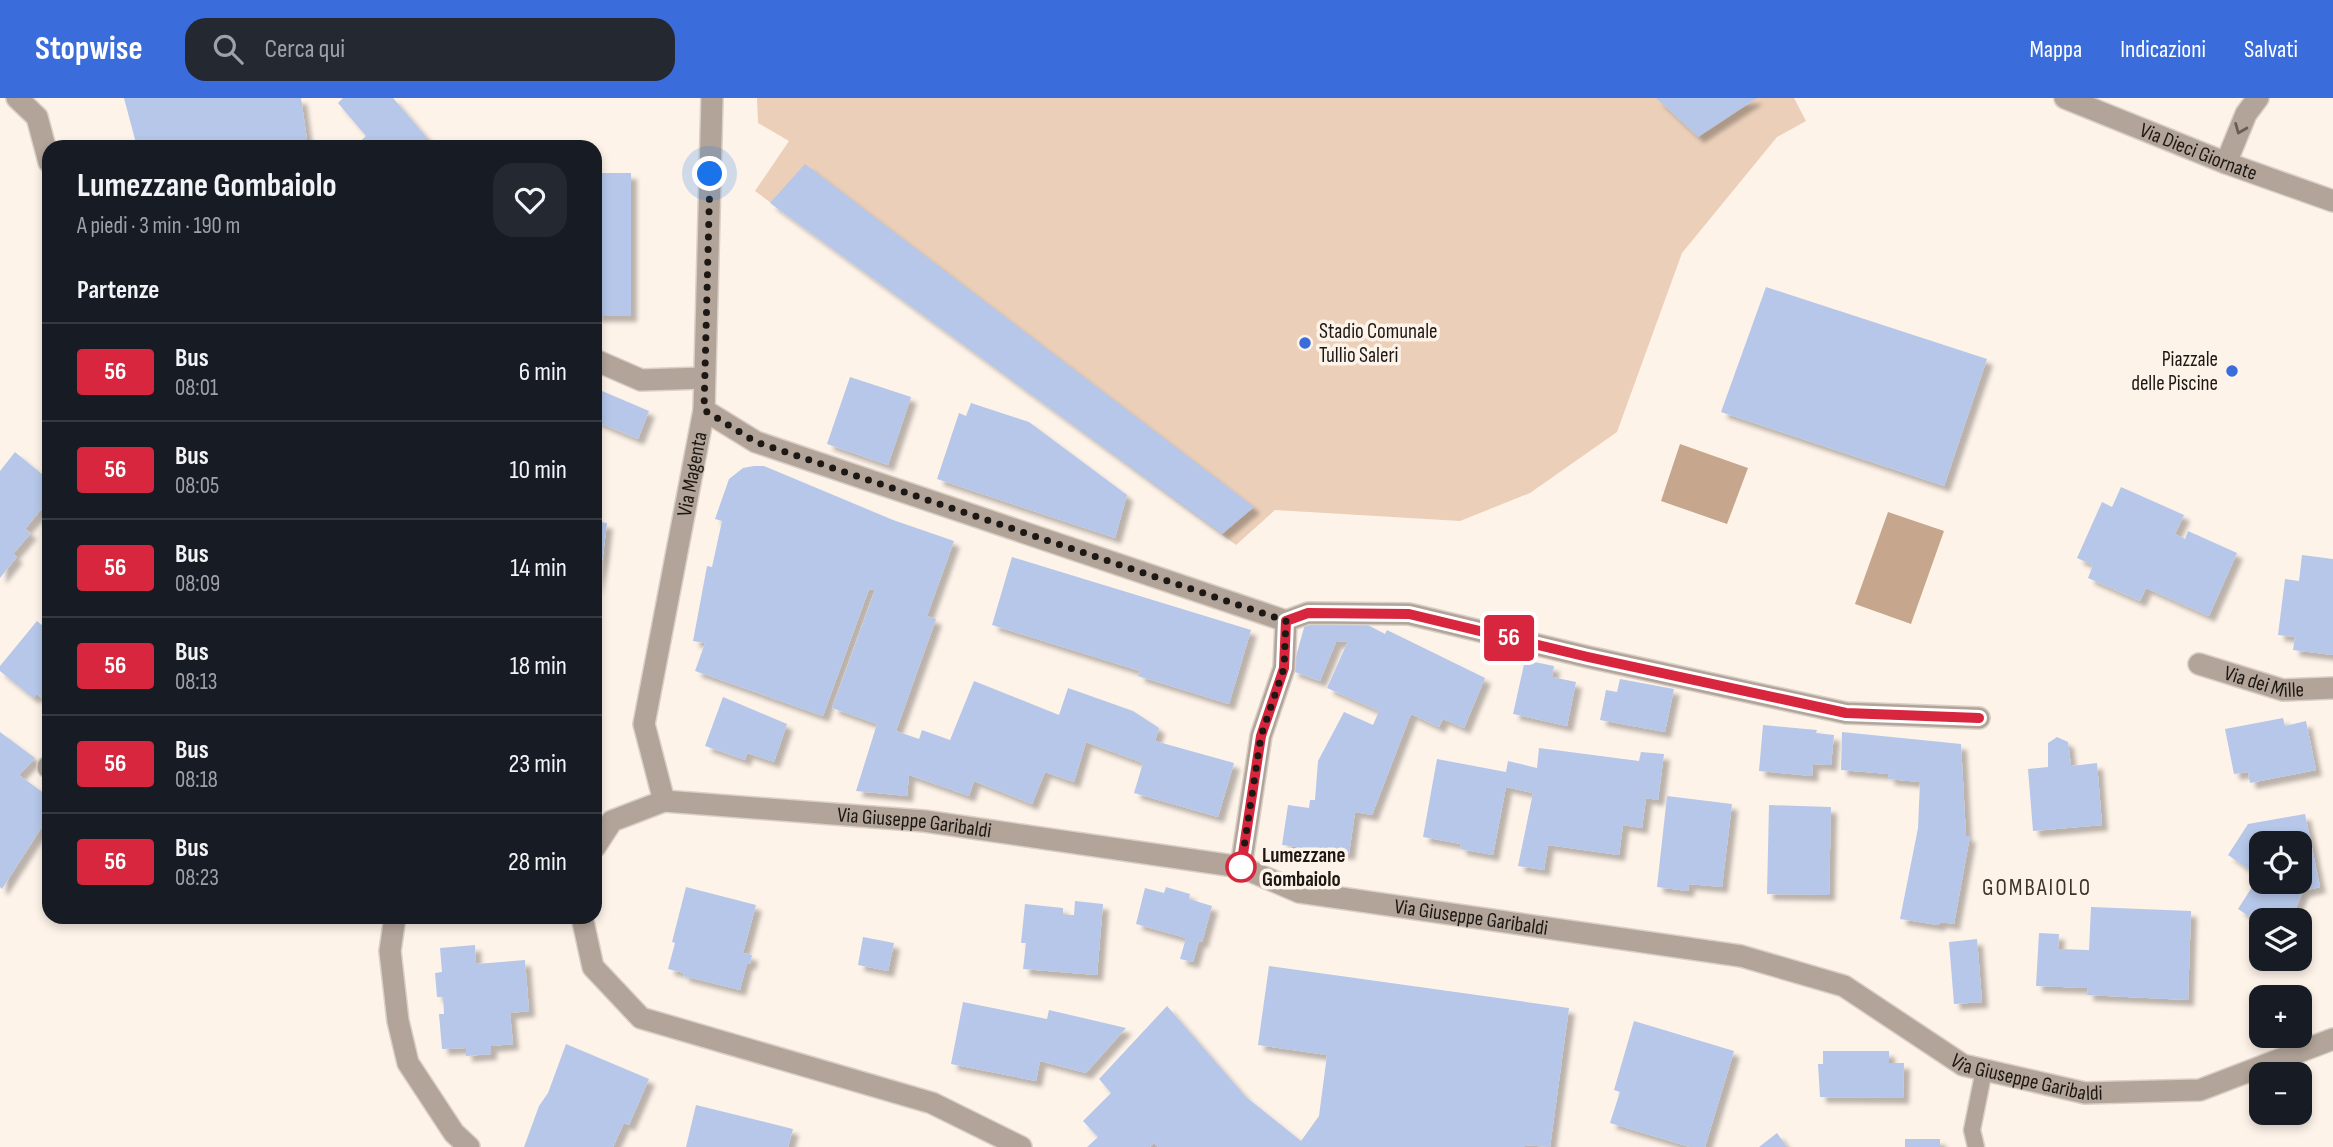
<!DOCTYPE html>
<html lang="it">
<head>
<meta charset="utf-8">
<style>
  :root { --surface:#171b24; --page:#242831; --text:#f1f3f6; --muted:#9ea1a6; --line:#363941; --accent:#3a6cdc }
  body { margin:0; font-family:"Sofia Sans Condensed",sans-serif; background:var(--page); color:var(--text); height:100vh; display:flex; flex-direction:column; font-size:26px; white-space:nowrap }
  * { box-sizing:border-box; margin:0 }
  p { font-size:23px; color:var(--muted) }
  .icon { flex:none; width:38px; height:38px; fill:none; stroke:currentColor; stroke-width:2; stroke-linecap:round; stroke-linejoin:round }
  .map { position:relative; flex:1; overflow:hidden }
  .details { position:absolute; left:42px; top:42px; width:560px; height:784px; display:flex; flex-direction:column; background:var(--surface); border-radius:21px; box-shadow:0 4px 10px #0003 }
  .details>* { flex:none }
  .badge { padding:0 14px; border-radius:5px; font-size:24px; line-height:46px }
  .tools { position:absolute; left:2249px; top:733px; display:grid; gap:14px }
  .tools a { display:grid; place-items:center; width:63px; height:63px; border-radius:14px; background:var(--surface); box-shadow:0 4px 10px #0003; font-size:35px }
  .you { position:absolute; width:35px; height:35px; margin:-18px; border:5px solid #fff; border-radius:50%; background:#1a73e8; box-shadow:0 0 0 10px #1a73e833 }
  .map>.badge { position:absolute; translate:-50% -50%; box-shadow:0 0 0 4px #fff }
  h2 { padding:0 35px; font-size:26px; line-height:63px }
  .round { display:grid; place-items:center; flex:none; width:74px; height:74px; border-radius:21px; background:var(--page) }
  .overview { display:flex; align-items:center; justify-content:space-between; height:119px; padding:0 35px }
  h1 { font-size:33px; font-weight:700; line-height:52px }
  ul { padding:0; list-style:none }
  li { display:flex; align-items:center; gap:21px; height:98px; padding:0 35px; border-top:2px solid var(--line) }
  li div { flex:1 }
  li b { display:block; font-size:26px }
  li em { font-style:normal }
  li .badge { min-width:77px; font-weight:700; text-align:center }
  header { display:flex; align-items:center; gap:42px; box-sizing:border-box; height:98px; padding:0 35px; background:var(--accent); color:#fff }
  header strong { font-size:33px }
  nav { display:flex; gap:38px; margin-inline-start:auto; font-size:24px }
  .search { width:490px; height:63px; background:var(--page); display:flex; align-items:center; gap:18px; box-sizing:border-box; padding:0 24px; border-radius:21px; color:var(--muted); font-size:26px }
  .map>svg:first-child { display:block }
  .green { fill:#ebcfb9 }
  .water { fill:#c6a78e }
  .building { fill:#b6c7e9; fill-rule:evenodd; filter:url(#shadow) }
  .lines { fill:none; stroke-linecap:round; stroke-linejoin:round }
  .lane-casing { stroke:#dad0c7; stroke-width:19 }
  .street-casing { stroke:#dad0c7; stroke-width:24 }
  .lane { stroke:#b2a499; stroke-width:16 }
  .street { stroke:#b2a499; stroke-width:21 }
  .oneway { stroke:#685e56 }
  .line-casing { stroke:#fff; stroke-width:16 }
  .line { stroke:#d7263d; stroke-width:10 }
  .walk { stroke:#1d1814; stroke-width:7; stroke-dasharray:0 12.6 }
  .poi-dot { fill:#3a6cdc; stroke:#fef3e9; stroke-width:2.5 }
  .stop-dot { fill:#fff; stroke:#d7263d; stroke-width:3.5 }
  .labels { text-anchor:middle; stroke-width:7; stroke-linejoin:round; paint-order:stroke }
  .street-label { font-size:21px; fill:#1d1814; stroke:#fef3e9 }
  .poi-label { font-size:21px; fill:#1d1814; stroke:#fef3e9; text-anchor:start }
  .stop-label { font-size:21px; font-weight:bold; fill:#1d1814; stroke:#fef3e9; text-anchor:start }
  .neighbourhood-label { font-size:23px; letter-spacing:2px; fill:#3e332a; stroke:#fef3e9 }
</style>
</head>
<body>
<header>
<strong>Stopwise</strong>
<div class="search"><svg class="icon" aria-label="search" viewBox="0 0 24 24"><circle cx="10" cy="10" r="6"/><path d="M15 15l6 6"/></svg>Cerca qui</div>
<nav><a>Mappa</a><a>Indicazioni</a><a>Salvati</a></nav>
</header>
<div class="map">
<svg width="2333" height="1049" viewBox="0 0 2333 1049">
  <defs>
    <filter id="shadow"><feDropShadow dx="6" dy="6" stdDeviation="2" flood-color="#0004"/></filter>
  </defs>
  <rect width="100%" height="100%" fill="#fef3e9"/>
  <!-- green -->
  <polygon class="green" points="757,0 1794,0 1806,23 1777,39 1682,155 1617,334 1530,395 1460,423 1275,412 1236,447 755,93 789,43 758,25"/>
  <!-- water -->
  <g class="water">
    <polygon points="1680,346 1748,370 1727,426 1661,403"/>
    <polygon points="1888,414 1944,433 1911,526 1855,506"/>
  </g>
  <!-- building -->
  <g class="building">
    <polygon points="124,0 301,0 308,49 137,49"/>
    <polygon points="343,0 393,0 435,49 354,49 366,38 338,5"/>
    <polygon points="1656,0 1757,0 1698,39"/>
    <polygon points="805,66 1254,409 1222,436 770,105"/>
    <rect x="595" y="75" width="36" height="143"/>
    <polygon points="1766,189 1987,261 1944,388 1721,314"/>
    <polygon points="850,279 911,299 888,367 827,346"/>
    <polygon points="595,290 649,313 638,341 595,323"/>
    <polygon points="971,305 1029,324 1127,397 1115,440 937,381 959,315 966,318"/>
    <polygon points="15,354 49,382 49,402 25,431 31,435 13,456 17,459 0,480 0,373"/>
    <polygon points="754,368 764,368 893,422 954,443 927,518 936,521 896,633 919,641 922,632 950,642 974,583 1059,617 1068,590 1133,613 1159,630 1155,643 1234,665 1218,719 1134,695 1143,665 1086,644 1074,684 1045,674 1032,706 974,683 969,698 909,677 907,698 856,693 877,626 832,610 875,492 869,491 823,618 695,573 705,545 693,543 707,468 712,469 722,423 715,421 729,381 743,370"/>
    <polygon points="2121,389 2184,417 2175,436 2185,441 2188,433 2237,455 2209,518 2146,490 2140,503 2088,480 2093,467 2077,460 2102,404 2112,409"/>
    <polygon points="595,423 607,425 603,457 596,493"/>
    <polygon points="2302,457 2333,461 2333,557 2293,552 2295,539 2278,537 2285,481 2299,483"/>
    <polygon points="1012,459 1251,532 1229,606 1138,578 1140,573 992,527"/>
    <polygon points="1358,522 1385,536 1387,532 1485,580 1464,630 1443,621 1439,629 1411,616 1372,717 1355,714 1349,756 1282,747 1288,707 1309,710 1310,702 1315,702 1318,663 1344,614 1373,627 1379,613 1327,590 1348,543 1336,544 1320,583 1292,573 1305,526"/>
    <polygon points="37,523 49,533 49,606 37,596 33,600 0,573 0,568"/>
    <polygon points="1525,562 1554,568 1552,579 1576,584 1567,628 1513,616"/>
    <polygon points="1620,581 1674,591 1665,634 1600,622 1606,592 1617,594"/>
    <polygon points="723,599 787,626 774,664 747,655 745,662 705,648"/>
    <polygon points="2283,620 2285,628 2306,623 2316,672 2250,685 2248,674 2234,676 2225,631"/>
    <polygon points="1763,627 1817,632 1816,635 1834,637 1831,667 1813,666 1812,678 1759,673"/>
    <polygon points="0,634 35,660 19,677 49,699 49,718 2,791 0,789"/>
    <polygon points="1842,634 1961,646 1966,738 1970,738 1954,826 1941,824 1938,827 1900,821 1918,730 1920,684 1888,681 1889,676 1841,672"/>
    <polygon points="2057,639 2068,644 2071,668 2097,665 2102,727 2033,733 2028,671 2048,669 2048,645"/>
    <polygon points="1539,650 1639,663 1641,654 1664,656 1658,702 1646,700 1642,730 1623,727 1619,757 1548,747 1544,772 1518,768 1533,695 1506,689 1493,757 1460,751 1461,746 1423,739 1437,661 1506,674 1508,663 1537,670"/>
    <polygon points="1667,698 1732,706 1722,789 1689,786 1688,793 1657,789"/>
    <polygon points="1769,707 1831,709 1829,797 1767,796"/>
    <path d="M2305,716L2320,789L2303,793L2291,822H2261V826L2238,811L2259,778L2228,757L2248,726ZM2261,746H2300V784H2261Z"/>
    <polygon points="686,789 756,807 743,855 752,857 750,866 747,865 740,892 683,878 684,875 668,871 675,845 672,844"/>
    <polygon points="1166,789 1190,796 1189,801 1212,808 1202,844 1199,843 1193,864 1180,861 1186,840 1136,826 1145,790 1164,795"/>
    <polygon points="1075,803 1103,806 1097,877 1023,871 1026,845 1021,845 1025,806 1063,810 1063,817 1074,817"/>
    <polygon points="2091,809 2191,813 2188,902 2087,897 2088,890 2036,888 2039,835 2059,836 2058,851 2089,852"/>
    <polygon points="863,839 894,845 888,873 858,867"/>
    <polygon points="1977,841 1982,904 1954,906 1949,844"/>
    <polygon points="475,847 476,866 525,862 529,913 510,915 513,946 491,948 491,956 466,958 466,950 442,951 439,916 444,916 443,899 437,899 435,875 442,874 440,850"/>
    <polygon points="1269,868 1569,910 1550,1049 1525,1047 1525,1049 1158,1049 1154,1045 1150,1049 1087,1049 1098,1039 1083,1023 1111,995 1099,981 1167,908 1246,999 1301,1043 1319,1018 1327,957 1258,947"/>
    <polygon points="963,904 1047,921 1049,912 1126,930 1086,975 1040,963 1036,983 951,966"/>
    <polygon points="1634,923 1734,953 1705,1049 1690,1049 1610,1025 1620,994 1614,992"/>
    <polygon points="566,946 649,981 629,1027 624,1025 613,1049 524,1049 539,1008 548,995"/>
    <polygon points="1823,953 1889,953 1889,965 1904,965 1903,1000 1820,999 1818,966 1823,966"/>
    <polygon points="696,1007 793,1031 788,1049 686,1049"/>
    <polygon points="1777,1035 1787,1049 1759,1049"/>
    <rect x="1905" y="1041" width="35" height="8"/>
  </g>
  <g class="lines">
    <defs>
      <polyline id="lane" points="1976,1049 1972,1032 1984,972"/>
      <g id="street">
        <polyline points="17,0 37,19 49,64"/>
        <path id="s1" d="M2065,0L2226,65L2333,103"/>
        <polyline points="2226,65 2246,16 2258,0"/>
        <polyline points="595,262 641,282 704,280"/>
        <polyline points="704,312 756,344 1286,523 1308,515 1409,516 1588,559 1846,615 1979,620"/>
        <path id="s2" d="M2199,566L2283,592L2333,590"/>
        <polyline points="48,669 49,669"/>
        <path id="s3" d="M664,703L644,626L704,312L712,0"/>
        <path id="s4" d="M595,749L612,723L664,703L924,723L1241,769L1299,794L1741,858L1844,888L1963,967L2085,995L2200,992L2333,941"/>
        <polyline points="1241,769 1261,638 1284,570 1286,523"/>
        <polyline points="395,819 390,853 398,923 408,965 454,1035 469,1049"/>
        <polyline points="582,819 593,869 641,920 932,1005 1021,1049"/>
      </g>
    </defs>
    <!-- lane casing -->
    <use href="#lane" class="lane-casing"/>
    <!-- street casing -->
    <use href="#street" class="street-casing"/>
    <!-- lane -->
    <use href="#lane" class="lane"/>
    <!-- street -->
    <use href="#street" class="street"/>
  </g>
  <!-- one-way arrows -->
  <defs><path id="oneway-chevron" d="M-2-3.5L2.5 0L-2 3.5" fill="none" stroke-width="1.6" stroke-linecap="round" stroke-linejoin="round" transform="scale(1.75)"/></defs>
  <use class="oneway" href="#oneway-chevron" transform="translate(2240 31) rotate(112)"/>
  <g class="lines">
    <defs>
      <polyline id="line" points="1241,769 1261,638 1284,570 1286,523 1308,515 1409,516 1588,559 1846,615 1979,620"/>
    </defs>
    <!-- line casing -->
    <use href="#line" class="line-casing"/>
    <!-- line -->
    <use href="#line" class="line"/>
    <!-- walk -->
    <polyline class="walk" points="710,76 704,312 756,344 1286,523 1284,570 1261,638 1241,769"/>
  </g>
  <!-- markers -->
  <g class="poi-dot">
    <circle cx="1305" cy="245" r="7"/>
    <circle cx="2232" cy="273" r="7"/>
  </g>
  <circle class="stop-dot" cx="1241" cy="769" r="14"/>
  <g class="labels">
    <!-- street labels -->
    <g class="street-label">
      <text dy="7" stroke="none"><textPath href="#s1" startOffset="144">Via Dieci Giornate</textPath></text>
      <text dy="7" stroke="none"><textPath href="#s3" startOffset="334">Via Magenta</textPath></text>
      <text dy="7" stroke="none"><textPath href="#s2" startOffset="68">Via dei Mille</textPath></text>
      <text dy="7" stroke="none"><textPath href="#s4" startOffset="338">Via Giuseppe Garibaldi</textPath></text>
      <text dy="7" stroke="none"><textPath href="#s4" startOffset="905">Via Giuseppe Garibaldi</textPath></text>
      <text dy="7" stroke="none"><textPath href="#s4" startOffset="1493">Via Giuseppe Garibaldi</textPath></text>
    </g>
    <!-- poi labels -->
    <g class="poi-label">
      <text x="1319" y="240">Stadio Comunale<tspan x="1319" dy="24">Tullio Saleri</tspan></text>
      <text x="2218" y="268" text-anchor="end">Piazzale<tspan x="2218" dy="24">delle Piscine</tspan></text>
    </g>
    <!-- stop labels -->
    <g class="stop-label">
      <text x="1262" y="764">Lumezzane<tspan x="1262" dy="24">Gombaiolo</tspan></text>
    </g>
    <!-- neighbourhood labels -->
    <g class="neighbourhood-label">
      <text x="2037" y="797">GOMBAIOLO</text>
    </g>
  </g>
</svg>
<div class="tools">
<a><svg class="icon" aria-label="locate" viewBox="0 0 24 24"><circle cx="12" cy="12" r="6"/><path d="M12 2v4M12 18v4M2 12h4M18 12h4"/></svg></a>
<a><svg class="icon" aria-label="layers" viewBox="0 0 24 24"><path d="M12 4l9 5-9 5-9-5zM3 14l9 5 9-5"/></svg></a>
<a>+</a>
<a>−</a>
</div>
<div class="you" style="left:710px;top:76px"></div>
<b class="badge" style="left:1509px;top:540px;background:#d7263d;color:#fff">56</b>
<section class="details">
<div class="overview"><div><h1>Lumezzane Gombaiolo</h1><p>A piedi · 3 min · 190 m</p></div><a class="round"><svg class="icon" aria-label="heart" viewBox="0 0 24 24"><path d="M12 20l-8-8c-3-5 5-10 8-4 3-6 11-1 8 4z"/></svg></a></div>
<h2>Partenze</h2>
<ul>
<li><span class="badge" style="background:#d7263d;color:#fff">56</span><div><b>Bus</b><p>08:01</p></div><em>6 min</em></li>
<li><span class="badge" style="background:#d7263d;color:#fff">56</span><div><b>Bus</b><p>08:05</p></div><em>10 min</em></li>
<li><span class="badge" style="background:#d7263d;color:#fff">56</span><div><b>Bus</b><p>08:09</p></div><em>14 min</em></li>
<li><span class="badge" style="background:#d7263d;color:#fff">56</span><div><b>Bus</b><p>08:13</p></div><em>18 min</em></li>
<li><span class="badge" style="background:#d7263d;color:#fff">56</span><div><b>Bus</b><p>08:18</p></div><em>23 min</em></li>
<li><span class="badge" style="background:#d7263d;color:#fff">56</span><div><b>Bus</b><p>08:23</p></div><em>28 min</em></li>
</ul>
</section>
</div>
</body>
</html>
